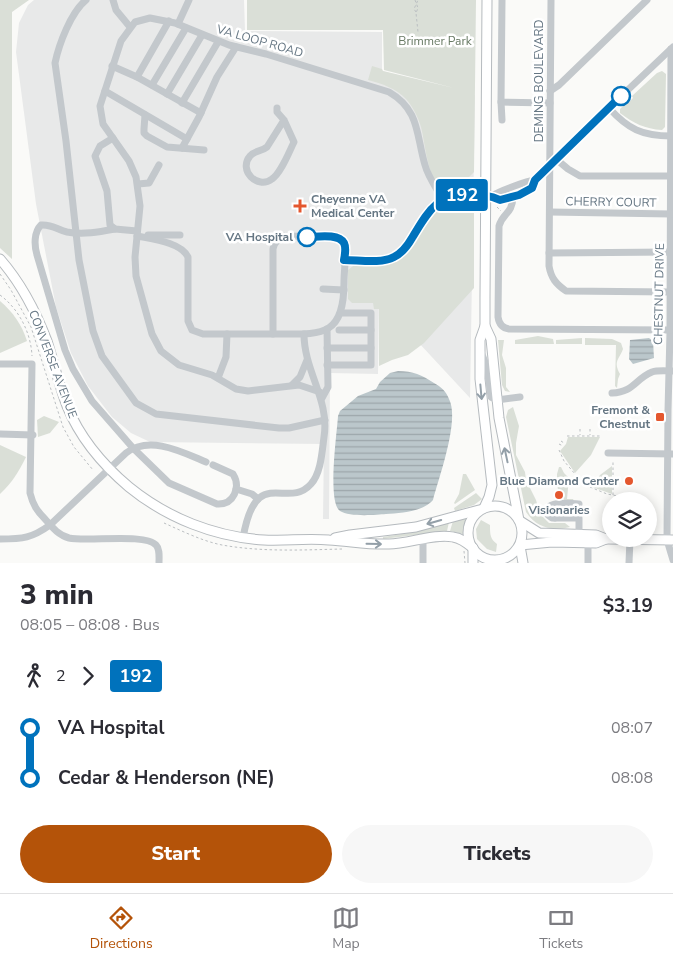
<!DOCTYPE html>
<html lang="en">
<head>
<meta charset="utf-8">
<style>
  :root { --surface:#fff; --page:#f7f7f7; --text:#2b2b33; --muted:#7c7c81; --line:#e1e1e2; --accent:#b45309 }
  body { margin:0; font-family:"Nunito Sans",sans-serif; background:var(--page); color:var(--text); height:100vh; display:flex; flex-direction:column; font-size:19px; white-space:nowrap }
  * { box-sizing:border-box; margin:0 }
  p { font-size:16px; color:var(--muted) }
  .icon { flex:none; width:28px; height:28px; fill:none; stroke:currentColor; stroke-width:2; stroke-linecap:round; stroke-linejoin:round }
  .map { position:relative; height:563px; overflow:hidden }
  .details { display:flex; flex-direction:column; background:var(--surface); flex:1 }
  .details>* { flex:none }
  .badge { padding:0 10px; border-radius:4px; font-size:18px; line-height:32px }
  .controls { position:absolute; left:602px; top:492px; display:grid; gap:10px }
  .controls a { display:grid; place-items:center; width:55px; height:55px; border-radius:50%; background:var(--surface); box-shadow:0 2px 12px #0003; font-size:25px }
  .map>.badge { position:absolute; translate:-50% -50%; box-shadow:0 0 0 2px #fff }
  .legs { display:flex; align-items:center; gap:8px; height:55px; padding:0 20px; font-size:16px }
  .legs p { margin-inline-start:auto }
  .overview { display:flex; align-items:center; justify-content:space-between; height:85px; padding:0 20px }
  h1 { font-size:28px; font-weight:800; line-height:38px }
  .cta { display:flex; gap:10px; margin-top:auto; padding:10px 20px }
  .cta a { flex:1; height:58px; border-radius:30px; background:var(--accent); color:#fff; font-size:20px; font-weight:800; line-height:58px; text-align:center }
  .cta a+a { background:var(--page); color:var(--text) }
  ul { padding:0 20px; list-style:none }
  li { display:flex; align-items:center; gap:18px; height:50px; font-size:19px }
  li i { display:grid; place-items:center; width:8px; height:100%; margin:0 6px; background:currentColor }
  li i::after { content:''; width:12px; height:12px; margin:-6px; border:4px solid; border-radius:50%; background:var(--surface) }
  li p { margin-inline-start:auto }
  li:first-child i { background:linear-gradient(#0000 50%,currentColor 0) }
  li:last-child i { background:linear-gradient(currentColor 50%,#0000 0) }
  .tabs { display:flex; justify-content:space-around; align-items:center; height:70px; border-top:1px solid var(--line); background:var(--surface); font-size:14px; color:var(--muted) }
  .tabs a { display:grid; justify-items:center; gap:2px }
  .tabs .on { color:var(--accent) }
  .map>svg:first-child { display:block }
  .built { fill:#e8e9e9 }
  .green { fill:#dadfd7 }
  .water { fill:url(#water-rules) }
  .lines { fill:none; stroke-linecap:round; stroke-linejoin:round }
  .major-casing { stroke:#b5babe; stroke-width:11 }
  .path { stroke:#bbbfc2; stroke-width:1; stroke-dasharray:2.5 2.5; stroke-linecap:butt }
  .minor { stroke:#c3c8cc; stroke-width:7 }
  .major { stroke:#fff; stroke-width:9 }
  .oneway { stroke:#939fa8 }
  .line-1-casing { stroke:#fff; stroke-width:11 }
  .line-1 { stroke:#0072bc; stroke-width:8 }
  .stop-1-dot { fill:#fff; stroke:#0072bc; stroke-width:2.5 }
  .poi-dot { fill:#e4572e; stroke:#fff; stroke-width:2 }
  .labels { text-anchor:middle; stroke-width:5; stroke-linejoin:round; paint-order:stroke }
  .street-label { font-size:12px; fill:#657683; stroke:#fff }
  .park-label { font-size:12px; fill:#687a64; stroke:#fff }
  .poi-label { font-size:12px; font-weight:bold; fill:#657683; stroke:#fff; text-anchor:end }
  .stop-label { font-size:12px; font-weight:bold; fill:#657683; stroke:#fff; text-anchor:end }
</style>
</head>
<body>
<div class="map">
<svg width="673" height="563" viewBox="0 0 673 563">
  <defs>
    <pattern id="water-rules" width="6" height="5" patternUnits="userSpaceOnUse" patternTransform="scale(1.25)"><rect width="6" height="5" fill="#bbc7cb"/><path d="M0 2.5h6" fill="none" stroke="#9ca6aa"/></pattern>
  </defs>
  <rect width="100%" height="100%" fill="#fafaf8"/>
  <!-- built -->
  <polygon class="built" points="34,0 244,0 245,31 382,32 382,71 475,95 470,398 379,300 378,374 330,373 329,519 323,519 324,444 150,442 131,433 112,417 88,386 71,353 56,307 36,204 16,52 19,23 28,5"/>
  <!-- green -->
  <g class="green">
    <polygon points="0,0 29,0 12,12 12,259 0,248"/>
    <path d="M247,0H476L474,172L465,181V186C459,187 451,190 445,189C428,187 425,141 421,127C418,117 413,107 406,99C396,88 382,84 368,80L372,66L382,69L383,71L454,88L384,70L383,30H247Z"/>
    <path d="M662,71L666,74L665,127L662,130C645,129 633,123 620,113V109L629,100L630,101L633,98L632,96L657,73Z"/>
    <path d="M465,201V204L474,213V288L424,343L408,355L392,360L379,366V309H374L373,303H352L348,299V270L357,263C368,263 380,267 391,263C429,249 414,203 465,201Z"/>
    <path d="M0,301C13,312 22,325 27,341L0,353Z"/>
    <polygon points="538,336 553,339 554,344 515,344 515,340"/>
    <polygon points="582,338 582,344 556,344 556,340"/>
    <path d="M585,338L612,339L621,343L623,349C619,360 613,361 620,374L618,379L617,388L615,386L616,345H585Z"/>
    <polygon points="498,340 504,340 502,355 506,368 506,387 510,392 505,391 502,385"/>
    <path d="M513,407L519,426L516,443V455L525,472L526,480L536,500L540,514L549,523H565L570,527C553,531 536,528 526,512L506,417L508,410Z"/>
    <polygon points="44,416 59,422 50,433 38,437 37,420"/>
    <polygon points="568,437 600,437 591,455 575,473 560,451 566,444"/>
    <path d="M0,445L26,457C19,471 12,483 0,494Z"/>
    <polygon points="612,466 612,494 592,487 600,475"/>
    <path d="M559,467H561L564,473L569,478L567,499H573L574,501L566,502C562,497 559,493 557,486L560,484L557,481V474Z"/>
    <polygon points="463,474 466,474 475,490 455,504 454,503 459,494"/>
    <polygon points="476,493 482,499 474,505 455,511 454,508"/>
    <polygon points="467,517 463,534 450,531 453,521"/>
    <path d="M481,520L490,525C490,534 490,539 497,544L496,552L487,549L477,539L476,529Z"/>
    <polygon points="449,522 447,531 383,539 383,537 420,531"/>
  </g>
  <!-- water -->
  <g class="water">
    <polygon points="649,338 653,341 654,358 633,364 629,359 630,340"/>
    <path d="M398,371C413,371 422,375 434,383C441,387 446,391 449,399C460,420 439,477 433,500C423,512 400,513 386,514C375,515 349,517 340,511C327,502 337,433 338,416L340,411L358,396L376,389L380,382L390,373Z"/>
  </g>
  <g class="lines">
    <defs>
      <g id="major">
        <path d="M0,259C21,283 36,312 47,341C54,363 59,385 67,406C80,438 103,465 129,487C167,518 215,537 264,540C286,541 307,538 329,540C349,541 369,545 389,544C408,544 435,533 453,537C461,538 467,543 473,548"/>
        <polyline points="485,326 491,339 499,418 519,520"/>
        <circle cx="495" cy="533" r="27"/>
        <polyline points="484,508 489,497 492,485 480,379 480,340 485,326 485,298 487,0"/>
        <polyline points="520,521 539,533 596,535 606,539 673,540"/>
        <polyline points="335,538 350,535 416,527 479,510"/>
        <polyline points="520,545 552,542 596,543 606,539"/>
        <polyline points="520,546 523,563"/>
        <polyline points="473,563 473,548"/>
      </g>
    </defs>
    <!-- major casing -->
    <use href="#major" class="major-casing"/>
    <!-- path -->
    <g class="path">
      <polyline points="415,0 418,8 416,13 418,32"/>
      <polyline points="416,12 414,9 418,0"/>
      <polyline points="497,207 501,211"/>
      <polyline points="0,274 11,290 31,327 63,427 74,447 93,470"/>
      <path d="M0,295C19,309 31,333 32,356"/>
      <polyline points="580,429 580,435"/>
      <polyline points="590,429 590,435"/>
      <polyline points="567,436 602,436"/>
      <polyline points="561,441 564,443"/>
      <polyline points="559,444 563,446"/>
      <polyline points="559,450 564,461 575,474"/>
      <polyline points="590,487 607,494 618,496"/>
      <polyline points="613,495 613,462"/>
      <path d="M164,523C182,531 202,541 222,545C261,552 302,550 342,549"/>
      <polyline points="464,551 465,563"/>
    </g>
    <!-- minor -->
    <g class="minor">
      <path d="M86,0C71,12 59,44 55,63L66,141L79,260L93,331L102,356L136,403L156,414L279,428H289L325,420"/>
      <polyline points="113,0 116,10 130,27"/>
      <polyline points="502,0 501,102 550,103"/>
      <path d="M551,0L549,266C551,278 556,284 566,291L671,292"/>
      <polyline points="178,24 189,0"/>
      <polyline points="671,49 670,332 668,411 667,540 673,560"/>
      <polyline points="112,66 137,77 201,113"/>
      <polyline points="137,77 169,21"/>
      <polyline points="152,85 186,28"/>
      <polyline points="105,91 187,139"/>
      <polyline points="550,91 559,85 647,0"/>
      <polyline points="167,94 202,35"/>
      <polyline points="501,102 502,120"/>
      <polyline points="182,103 218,42"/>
      <path d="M277,108V112L284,120L294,142C289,152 281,173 272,179C257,190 238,170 250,156C255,150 261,152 267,147L284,120"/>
      <path d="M609,108C628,129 642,136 671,136"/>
      <polyline points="145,115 144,129 144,133 147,136 167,147 204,150"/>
      <polyline points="113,138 100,146 95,156 107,191 110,225 115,229 137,231"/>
      <polyline points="182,148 199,117 217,77 236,47"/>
      <polyline points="556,159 568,169 580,176 673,176"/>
      <polyline points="138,184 149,183 159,165"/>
      <path d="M492,196C499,191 527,181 535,180"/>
      <path d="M513,197C512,215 503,212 499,226L498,317C499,324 502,328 509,329L670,330"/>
      <polyline points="550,212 671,214"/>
      <path d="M115,229C99,232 83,235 67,232C58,230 52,224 41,225C34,232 34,245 37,255L65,350L73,369L92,401L133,448L169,483L217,504C234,505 241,487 233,474L213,465"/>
      <polyline points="148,235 180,235"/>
      <path d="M137,236C151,239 181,242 188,257V321L192,330L203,334H273"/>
      <path d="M285,236L334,237L340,239L344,243C347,255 344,269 344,282C344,339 320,334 273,334V249C274,243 279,238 285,236Z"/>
      <polyline points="549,253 671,252"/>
      <path d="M345,260C359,260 381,264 394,257C402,253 408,245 412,238C428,212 436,194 470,195C481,195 490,195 500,200L519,195L532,188L535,180L550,164L673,47"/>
      <polyline points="323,289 344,290"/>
      <polyline points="339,330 371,330"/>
      <polyline points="327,348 371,348"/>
      <polyline points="481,352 487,367 491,397 497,400 520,397"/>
      <path d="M0,364H32L30,493C33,505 37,511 45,519C52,527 58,535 69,538C86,542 146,533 156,545C160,549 159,557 159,563"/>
      <polyline points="327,365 371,365 371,313 341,313"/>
      <polyline points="218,378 226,357 227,334"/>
      <polyline points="292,385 300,377 307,360"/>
      <path d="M320,392L299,385L248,391L236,389L212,375L179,365L161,351L152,334L136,276L135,257L140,206L136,177L129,161L103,124L100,106L121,41L135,22L150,18L175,23L229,45L266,54L389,92C420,110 416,135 425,165C428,177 437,189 443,200"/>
      <path d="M612,393C634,392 635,379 652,372C658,370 666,371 673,371"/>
      <polyline points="322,398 328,387 327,329"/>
      <polyline points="0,434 33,435"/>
      <polyline points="608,453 673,454"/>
      <polyline points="236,489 252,494 258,499"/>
      <path d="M579,504C569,504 553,500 547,509L548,515L552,518H579V534"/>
      <polyline points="555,518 553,513 554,509 579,509"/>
      <path d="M243,538C256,463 287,511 311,484C321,473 322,452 324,437C330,400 304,371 304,334"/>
      <path d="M0,539C23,539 32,538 50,525L126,453C150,435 182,452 206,462"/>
      <polyline points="423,563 423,540"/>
      <polyline points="588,563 588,543"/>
      <polyline points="629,563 630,539"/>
    </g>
    <!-- major -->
    <use href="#major" class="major"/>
  </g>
  <!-- one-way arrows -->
  <defs><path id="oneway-shaft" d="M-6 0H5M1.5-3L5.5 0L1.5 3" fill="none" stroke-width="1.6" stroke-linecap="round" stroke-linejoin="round" transform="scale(1.25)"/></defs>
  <g class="oneway">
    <use href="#oneway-shaft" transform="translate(481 392) rotate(85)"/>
    <use href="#oneway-shaft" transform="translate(506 455) rotate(-102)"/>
    <use href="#oneway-shaft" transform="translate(434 522) rotate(164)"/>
    <use href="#oneway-shaft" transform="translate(374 544) rotate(1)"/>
  </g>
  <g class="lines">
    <defs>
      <path id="line-1" d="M307,237C317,237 338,233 344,243C346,247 345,255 344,260C359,260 381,264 394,257C402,253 408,245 412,238C428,212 436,194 470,195C481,195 490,195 500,200L519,195L532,188L535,180L621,96"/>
    </defs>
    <!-- line-1 casing -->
    <use href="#line-1" class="line-1-casing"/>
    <!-- line-1 -->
    <use href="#line-1" class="line-1"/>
  </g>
  <!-- markers -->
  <g class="stop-1-dot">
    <circle cx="621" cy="96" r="9"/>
    <circle cx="307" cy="237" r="9"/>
  </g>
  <g class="poi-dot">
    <path d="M297.5 198.5h5v5h5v5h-5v5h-5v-5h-5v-5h5z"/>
    <rect x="655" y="412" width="10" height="10" rx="2.5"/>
    <circle cx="629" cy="481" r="5"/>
    <circle cx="559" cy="495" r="5"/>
  </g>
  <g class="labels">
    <!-- street labels -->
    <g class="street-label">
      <text transform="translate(260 41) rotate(16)" y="4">VA LOOP ROAD</text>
      <text transform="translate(539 81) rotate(-90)" y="4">DEMING BOULEVARD</text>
      <text transform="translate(611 202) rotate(1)" y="4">CHERRY COURT</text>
      <text transform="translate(659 294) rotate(-89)" y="4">CHESTNUT DRIVE</text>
      <text transform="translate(53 364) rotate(69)" y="4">CONVERSE AVENUE</text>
    </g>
    <!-- park labels -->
    <g class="park-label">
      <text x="435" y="45">Brimmer Park</text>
    </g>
    <!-- poi labels -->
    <g class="poi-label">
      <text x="311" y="203" text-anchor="start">Cheyenne VA<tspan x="311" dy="14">Medical Center</tspan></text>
      <text x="650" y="414">Fremont &amp;<tspan x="650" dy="14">Chestnut</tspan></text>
      <text x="619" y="485">Blue Diamond Center</text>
      <text x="559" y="514" text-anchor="middle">Visionaries</text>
    </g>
    <!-- stop labels -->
    <g class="stop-label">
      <text x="293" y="241">VA Hospital</text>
    </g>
  </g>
</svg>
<div class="controls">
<a><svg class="icon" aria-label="layers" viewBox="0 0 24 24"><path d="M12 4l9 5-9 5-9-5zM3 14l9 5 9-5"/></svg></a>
</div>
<b class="badge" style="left:462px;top:195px;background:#0072bc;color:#fff">192</b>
</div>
<section class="details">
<div class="overview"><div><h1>3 min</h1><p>08:05 – 08:08 · Bus</p></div><b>$3.19</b></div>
<div class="legs"><svg class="icon" aria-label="walk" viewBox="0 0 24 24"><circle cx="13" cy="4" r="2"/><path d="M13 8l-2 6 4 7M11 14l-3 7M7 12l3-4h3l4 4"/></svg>2<svg class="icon" aria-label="forward" viewBox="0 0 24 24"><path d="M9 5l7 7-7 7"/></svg><b class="badge" style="background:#0072bc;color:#fff">192</b></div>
<ul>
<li><i style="color:#0072bc"></i><b>VA Hospital</b><p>08:07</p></li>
<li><i style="color:#0072bc"></i><b>Cedar &amp; Henderson (NE)</b><p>08:08</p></li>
</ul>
<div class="cta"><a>Start</a><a>Tickets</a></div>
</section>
<nav class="tabs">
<a class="on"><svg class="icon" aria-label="directions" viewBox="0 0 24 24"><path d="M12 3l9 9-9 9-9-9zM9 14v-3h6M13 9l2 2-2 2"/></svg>Directions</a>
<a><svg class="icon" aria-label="map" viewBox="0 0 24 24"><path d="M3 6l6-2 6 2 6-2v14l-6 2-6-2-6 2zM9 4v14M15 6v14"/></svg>Map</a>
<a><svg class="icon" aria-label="tickets" viewBox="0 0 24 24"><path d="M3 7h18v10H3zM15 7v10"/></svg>Tickets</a>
</nav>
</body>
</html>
